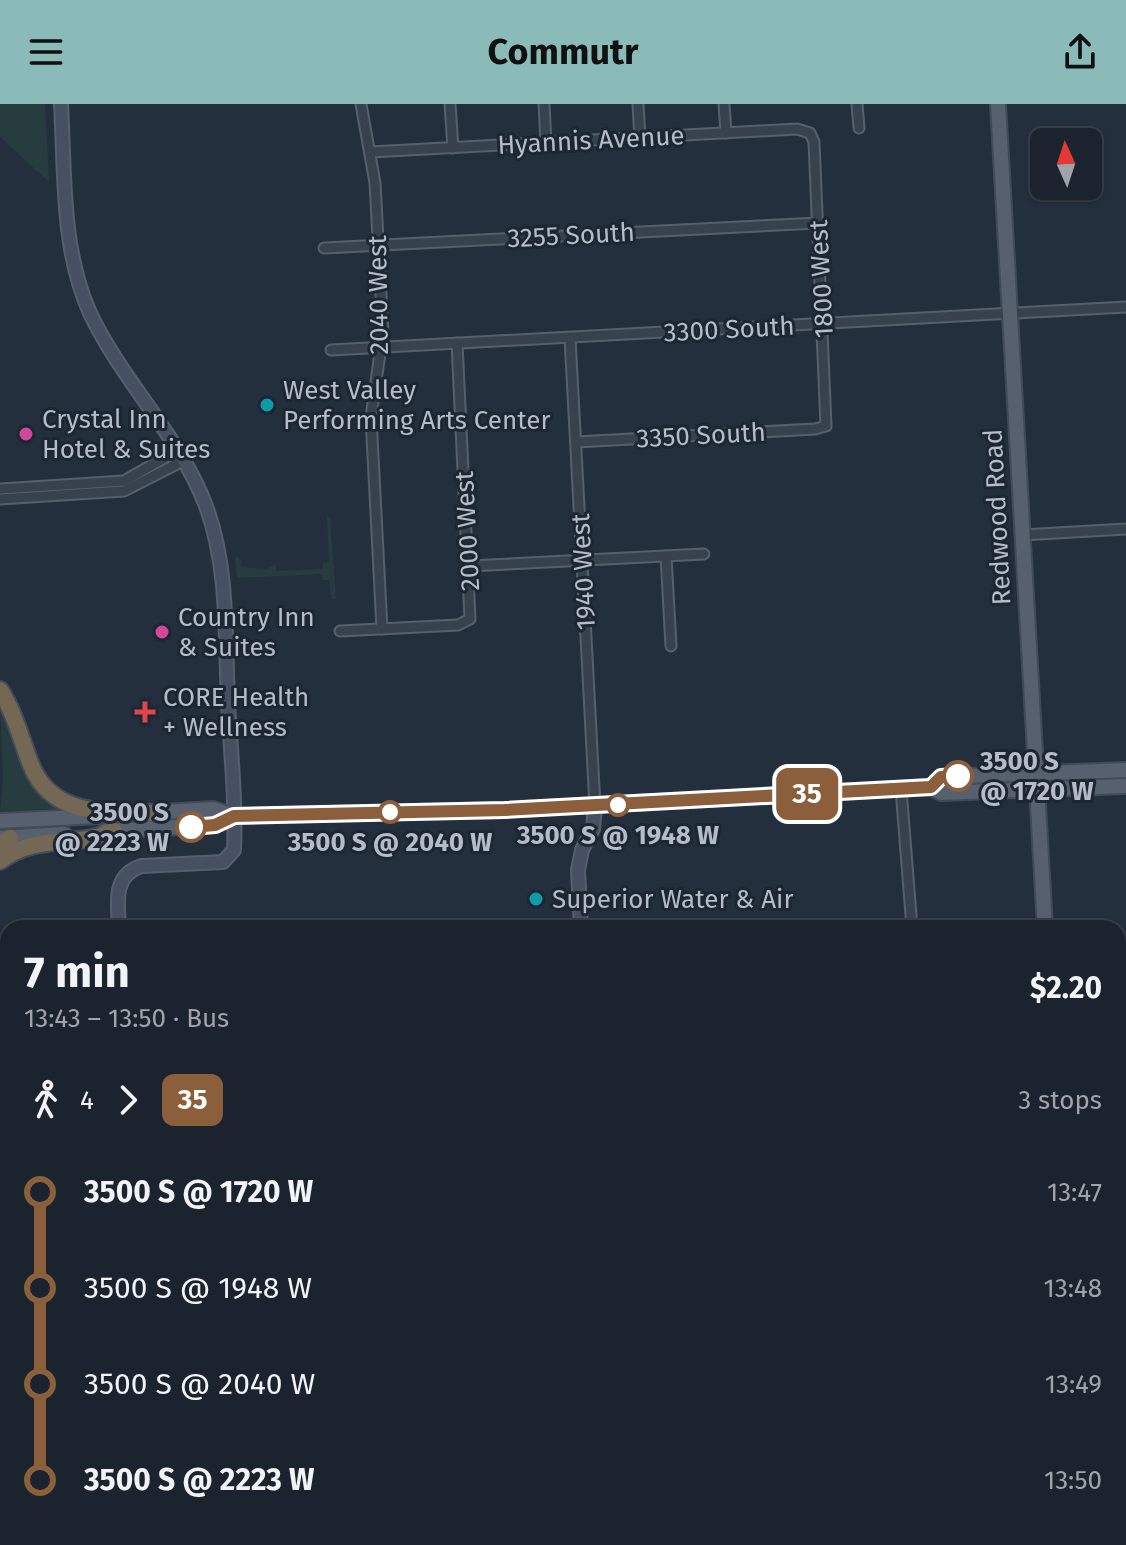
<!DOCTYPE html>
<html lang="en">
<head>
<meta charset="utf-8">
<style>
  :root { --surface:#1b232e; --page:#282f3a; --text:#f1f3f6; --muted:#a0a4aa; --line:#39404a; --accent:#8bbbb9 }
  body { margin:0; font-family:"Fira Sans",sans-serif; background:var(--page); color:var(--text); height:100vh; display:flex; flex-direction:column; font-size:30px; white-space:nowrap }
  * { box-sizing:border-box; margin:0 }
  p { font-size:26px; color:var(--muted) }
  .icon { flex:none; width:44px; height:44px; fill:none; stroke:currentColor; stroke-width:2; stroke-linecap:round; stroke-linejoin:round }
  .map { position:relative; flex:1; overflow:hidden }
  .drawer { position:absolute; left:0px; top:816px; width:1126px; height:626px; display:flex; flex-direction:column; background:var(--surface); border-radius:24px 24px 0 0; box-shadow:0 2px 6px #0004,0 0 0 2px var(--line) }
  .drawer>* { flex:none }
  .badge { padding:0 16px; border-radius:12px; font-size:28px; line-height:52px }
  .needle { width:52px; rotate:357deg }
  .buttons { position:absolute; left:1030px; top:24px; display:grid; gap:16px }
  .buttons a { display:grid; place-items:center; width:72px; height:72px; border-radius:12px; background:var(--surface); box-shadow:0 2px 6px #0004,0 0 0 2px var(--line); font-size:40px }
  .map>.badge { position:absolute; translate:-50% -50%; box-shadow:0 0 0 4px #fff }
  .legs { display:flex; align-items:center; gap:12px; height:88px; padding:0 24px; font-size:26px }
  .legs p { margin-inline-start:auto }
  .overview { display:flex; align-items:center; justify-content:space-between; height:136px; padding:0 24px }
  h1 { font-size:44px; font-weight:700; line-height:60px }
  ul { padding:0 24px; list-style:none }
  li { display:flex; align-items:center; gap:28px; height:96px; font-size:30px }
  li i { display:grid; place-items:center; width:12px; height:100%; margin:0 10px; background:currentColor }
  li i::after { content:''; width:20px; height:20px; margin:-10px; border:6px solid; border-radius:50%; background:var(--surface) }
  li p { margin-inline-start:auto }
  li:first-child i { background:linear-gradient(#0000 50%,currentColor 0) }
  li:last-child i { background:linear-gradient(currentColor 50%,#0000 0) }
  header { display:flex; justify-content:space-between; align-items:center; height:104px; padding:0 24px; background:var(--accent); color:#111; font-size:36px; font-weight:700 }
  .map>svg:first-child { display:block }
  .green { fill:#263c3f }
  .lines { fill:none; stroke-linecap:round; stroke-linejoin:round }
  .street-casing { stroke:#565f6c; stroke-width:13 }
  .secondary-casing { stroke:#565f6c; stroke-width:16 }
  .primary-casing { stroke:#414a57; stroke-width:18 }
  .highway-casing { stroke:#434c59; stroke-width:20 }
  .street { stroke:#38414e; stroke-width:9 }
  .secondary { stroke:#465061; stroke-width:12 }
  .primary { stroke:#56606e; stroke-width:14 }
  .highway { stroke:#746855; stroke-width:16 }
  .line-1-casing { stroke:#fff; stroke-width:18 }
  .line-1 { stroke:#8b5e3c; stroke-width:12 }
  .culture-dot { fill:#0f9aa8; stroke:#1d2633; stroke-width:3 }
  .hotel-dot { fill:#d1479c; stroke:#1d2633; stroke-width:3 }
  .health-dot { fill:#e0444e; stroke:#1d2633; stroke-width:3 }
  .stop-1-dot { fill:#fff; stroke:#8b5e3c; stroke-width:4 }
  .labels { text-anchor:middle; stroke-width:6; stroke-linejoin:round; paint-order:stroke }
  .street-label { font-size:26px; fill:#b4bcc9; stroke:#1d2633 }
  .poi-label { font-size:26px; fill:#b4bcc9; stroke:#1d2633; text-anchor:start }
  .stop-label { font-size:26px; font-weight:bold; fill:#b4bcc9; stroke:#1d2633 }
</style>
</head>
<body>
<header><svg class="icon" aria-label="menu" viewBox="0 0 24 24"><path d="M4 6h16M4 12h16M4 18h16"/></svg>Commutr<svg class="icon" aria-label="share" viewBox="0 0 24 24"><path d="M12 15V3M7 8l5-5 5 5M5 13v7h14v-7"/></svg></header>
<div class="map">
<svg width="1126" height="1441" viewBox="0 0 1126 1441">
  <rect width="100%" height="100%" fill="#242f3e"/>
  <!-- green -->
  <g class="green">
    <polygon points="0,0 45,0 49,78 0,33"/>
    <polygon points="327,413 330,413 336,495 331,495 329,476 323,476 322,470 237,474 235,454 238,453 242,457 241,463 266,465 275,461 276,467 323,465 323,459 329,458"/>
    <polygon points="0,599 42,690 57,705 0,708 3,676"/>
  </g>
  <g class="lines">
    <defs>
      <g id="street">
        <polyline points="361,0 375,79 383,228 371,313 382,525"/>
        <polyline points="450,0 453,44"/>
        <polyline points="544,0 546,39"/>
        <polyline points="638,0 640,34"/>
        <polyline points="724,0 726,29"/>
        <polyline points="857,0 859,24"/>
        <polyline points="370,48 797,25 810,29 814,38 826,322 815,325 576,338"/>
        <polyline points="324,144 818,119"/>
        <polyline points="570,234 595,702"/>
        <polyline points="331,246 1126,203"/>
        <polyline points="0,385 124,377 178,346"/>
        <polyline points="0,395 124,387 185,356"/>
        <polyline points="1022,431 1126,425"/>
        <polyline points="666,452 671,542"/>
        <polyline points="469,462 704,450"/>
        <polyline points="340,527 458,521 470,515 457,239"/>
        <polyline points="901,685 912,824"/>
        <polyline points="0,948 0,1010"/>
        <polyline points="1118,960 1126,959"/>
        <polyline points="0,1088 8,1093"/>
        <polyline points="1118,1161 1126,1161"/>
        <polyline points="0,1197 8,1196"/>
        <polyline points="0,1240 8,1225"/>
        <polyline points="1118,1300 1126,1300"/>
        <polyline points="0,1368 8,1366"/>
        <polyline points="1118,1386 1126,1390"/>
        <polyline points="341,1434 341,1441"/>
      </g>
      <g id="secondary">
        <path d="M61,0C65,69 61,145 90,209C122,277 179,331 206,402C229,464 225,535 228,600C231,648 236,698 234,746L223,758L141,762C112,772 118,799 119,824"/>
        <polyline points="581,824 578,766 582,746 593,725 595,702"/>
        <polyline points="152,1434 152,1441"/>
        <polyline points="618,1434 619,1441"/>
      </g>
      <g id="primary">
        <polyline points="998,0 1045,824"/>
        <polyline points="931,683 941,673 1126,666"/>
        <polyline points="148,709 213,705 234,712 505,706 931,683 941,689 1126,682"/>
        <polyline points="0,717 99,712"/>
        <polyline points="105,727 215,721 234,712"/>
        <polyline points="1,734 64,730"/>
        <polyline points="1077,1434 1078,1441"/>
      </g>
      <g id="highway">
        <path d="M0,586C15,609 21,636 31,661C53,715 109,707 156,709"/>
        <polyline points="0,741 10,734"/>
        <path d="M0,757C39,728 75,745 114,727"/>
      </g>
    </defs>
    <!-- street casing -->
    <use href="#street" class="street-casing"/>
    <!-- secondary casing -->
    <use href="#secondary" class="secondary-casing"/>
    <!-- primary casing -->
    <use href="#primary" class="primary-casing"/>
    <!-- highway casing -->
    <use href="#highway" class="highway-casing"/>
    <!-- street -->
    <use href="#street" class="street"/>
    <!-- secondary -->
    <use href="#secondary" class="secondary"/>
    <!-- primary -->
    <use href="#primary" class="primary"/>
    <!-- highway -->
    <use href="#highway" class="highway"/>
  </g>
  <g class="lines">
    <defs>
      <polyline id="line-1" points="191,723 215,721 234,712 505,706 931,683 941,673 958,672"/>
    </defs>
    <!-- line-1 casing -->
    <use href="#line-1" class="line-1-casing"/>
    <!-- line-1 -->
    <use href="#line-1" class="line-1"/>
  </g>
  <!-- markers -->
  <g class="culture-dot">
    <circle cx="267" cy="301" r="8"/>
    <circle cx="536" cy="795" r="8"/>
  </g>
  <g class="hotel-dot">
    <circle cx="26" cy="330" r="8"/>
    <circle cx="162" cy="528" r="8"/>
  </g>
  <path class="health-dot" d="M141 596h8v8h8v8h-8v8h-8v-8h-8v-8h8z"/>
  <g class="stop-1-dot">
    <circle cx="958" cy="672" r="14"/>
    <circle cx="618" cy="701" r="10"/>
    <circle cx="390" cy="708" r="10"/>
    <circle cx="191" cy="723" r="14"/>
  </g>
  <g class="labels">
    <!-- street labels -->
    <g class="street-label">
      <text transform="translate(591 36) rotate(-3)" y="9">Hyannis Avenue</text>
      <text transform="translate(571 131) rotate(-3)" y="9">3255 South</text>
      <text transform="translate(821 175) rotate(-93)" y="9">1800 West</text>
      <text transform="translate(378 191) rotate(-91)" y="9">2040 West</text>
      <text transform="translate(729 225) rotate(-3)" y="9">3300 South</text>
      <text transform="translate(701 331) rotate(-3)" y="9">3350 South</text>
      <text transform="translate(997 413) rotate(-93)" y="9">Redwood Road</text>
      <text transform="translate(467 427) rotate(-93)" y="9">2000 West</text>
      <text transform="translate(583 468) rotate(-93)" y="9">1940 West</text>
    </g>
    <!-- poi labels -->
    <g class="poi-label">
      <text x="283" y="295">West Valley<tspan x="283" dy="30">Performing Arts Center</tspan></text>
      <text x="42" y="324">Crystal Inn<tspan x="42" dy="30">Hotel &amp; Suites</tspan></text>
      <text x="178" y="522">Country Inn<tspan x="178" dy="30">&amp; Suites</tspan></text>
      <text x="163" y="602">CORE Health<tspan x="163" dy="30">+ Wellness</tspan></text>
      <text x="552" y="804">Superior Water &amp; Air</text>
    </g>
    <!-- stop labels -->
    <g class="stop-label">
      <text x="980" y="666" text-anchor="start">3500 S<tspan x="980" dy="30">@ 1720 W</tspan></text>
      <text x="169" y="717" text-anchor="end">3500 S<tspan x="169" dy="30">@ 2223 W</tspan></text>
      <text x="618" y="740">3500 S @ 1948 W</text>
      <text x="390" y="747">3500 S @ 2040 W</text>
    </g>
  </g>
</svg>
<div class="buttons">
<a><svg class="needle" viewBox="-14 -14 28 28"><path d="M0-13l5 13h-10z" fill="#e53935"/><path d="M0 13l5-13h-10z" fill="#a0a4aa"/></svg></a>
</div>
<b class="badge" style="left:807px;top:690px;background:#8b5e3c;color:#fff">35</b>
<section class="drawer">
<div class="overview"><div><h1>7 min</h1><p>13:43 – 13:50 · Bus</p></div><b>$2.20</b></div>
<div class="legs"><svg class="icon" aria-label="walk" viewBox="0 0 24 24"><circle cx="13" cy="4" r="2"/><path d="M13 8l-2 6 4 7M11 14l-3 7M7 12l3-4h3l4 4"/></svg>4<svg class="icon" aria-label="forward" viewBox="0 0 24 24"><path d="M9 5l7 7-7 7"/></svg><b class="badge" style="background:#8b5e3c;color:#fff">35</b><p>3 stops</p></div>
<ul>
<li><i style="color:#8b5e3c"></i><b>3500 S @ 1720 W</b><p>13:47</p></li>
<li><i style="color:#8b5e3c"></i><span>3500 S @ 1948 W</span><p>13:48</p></li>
<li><i style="color:#8b5e3c"></i><span>3500 S @ 2040 W</span><p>13:49</p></li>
<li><i style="color:#8b5e3c"></i><b>3500 S @ 2223 W</b><p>13:50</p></li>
</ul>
</section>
</div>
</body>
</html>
